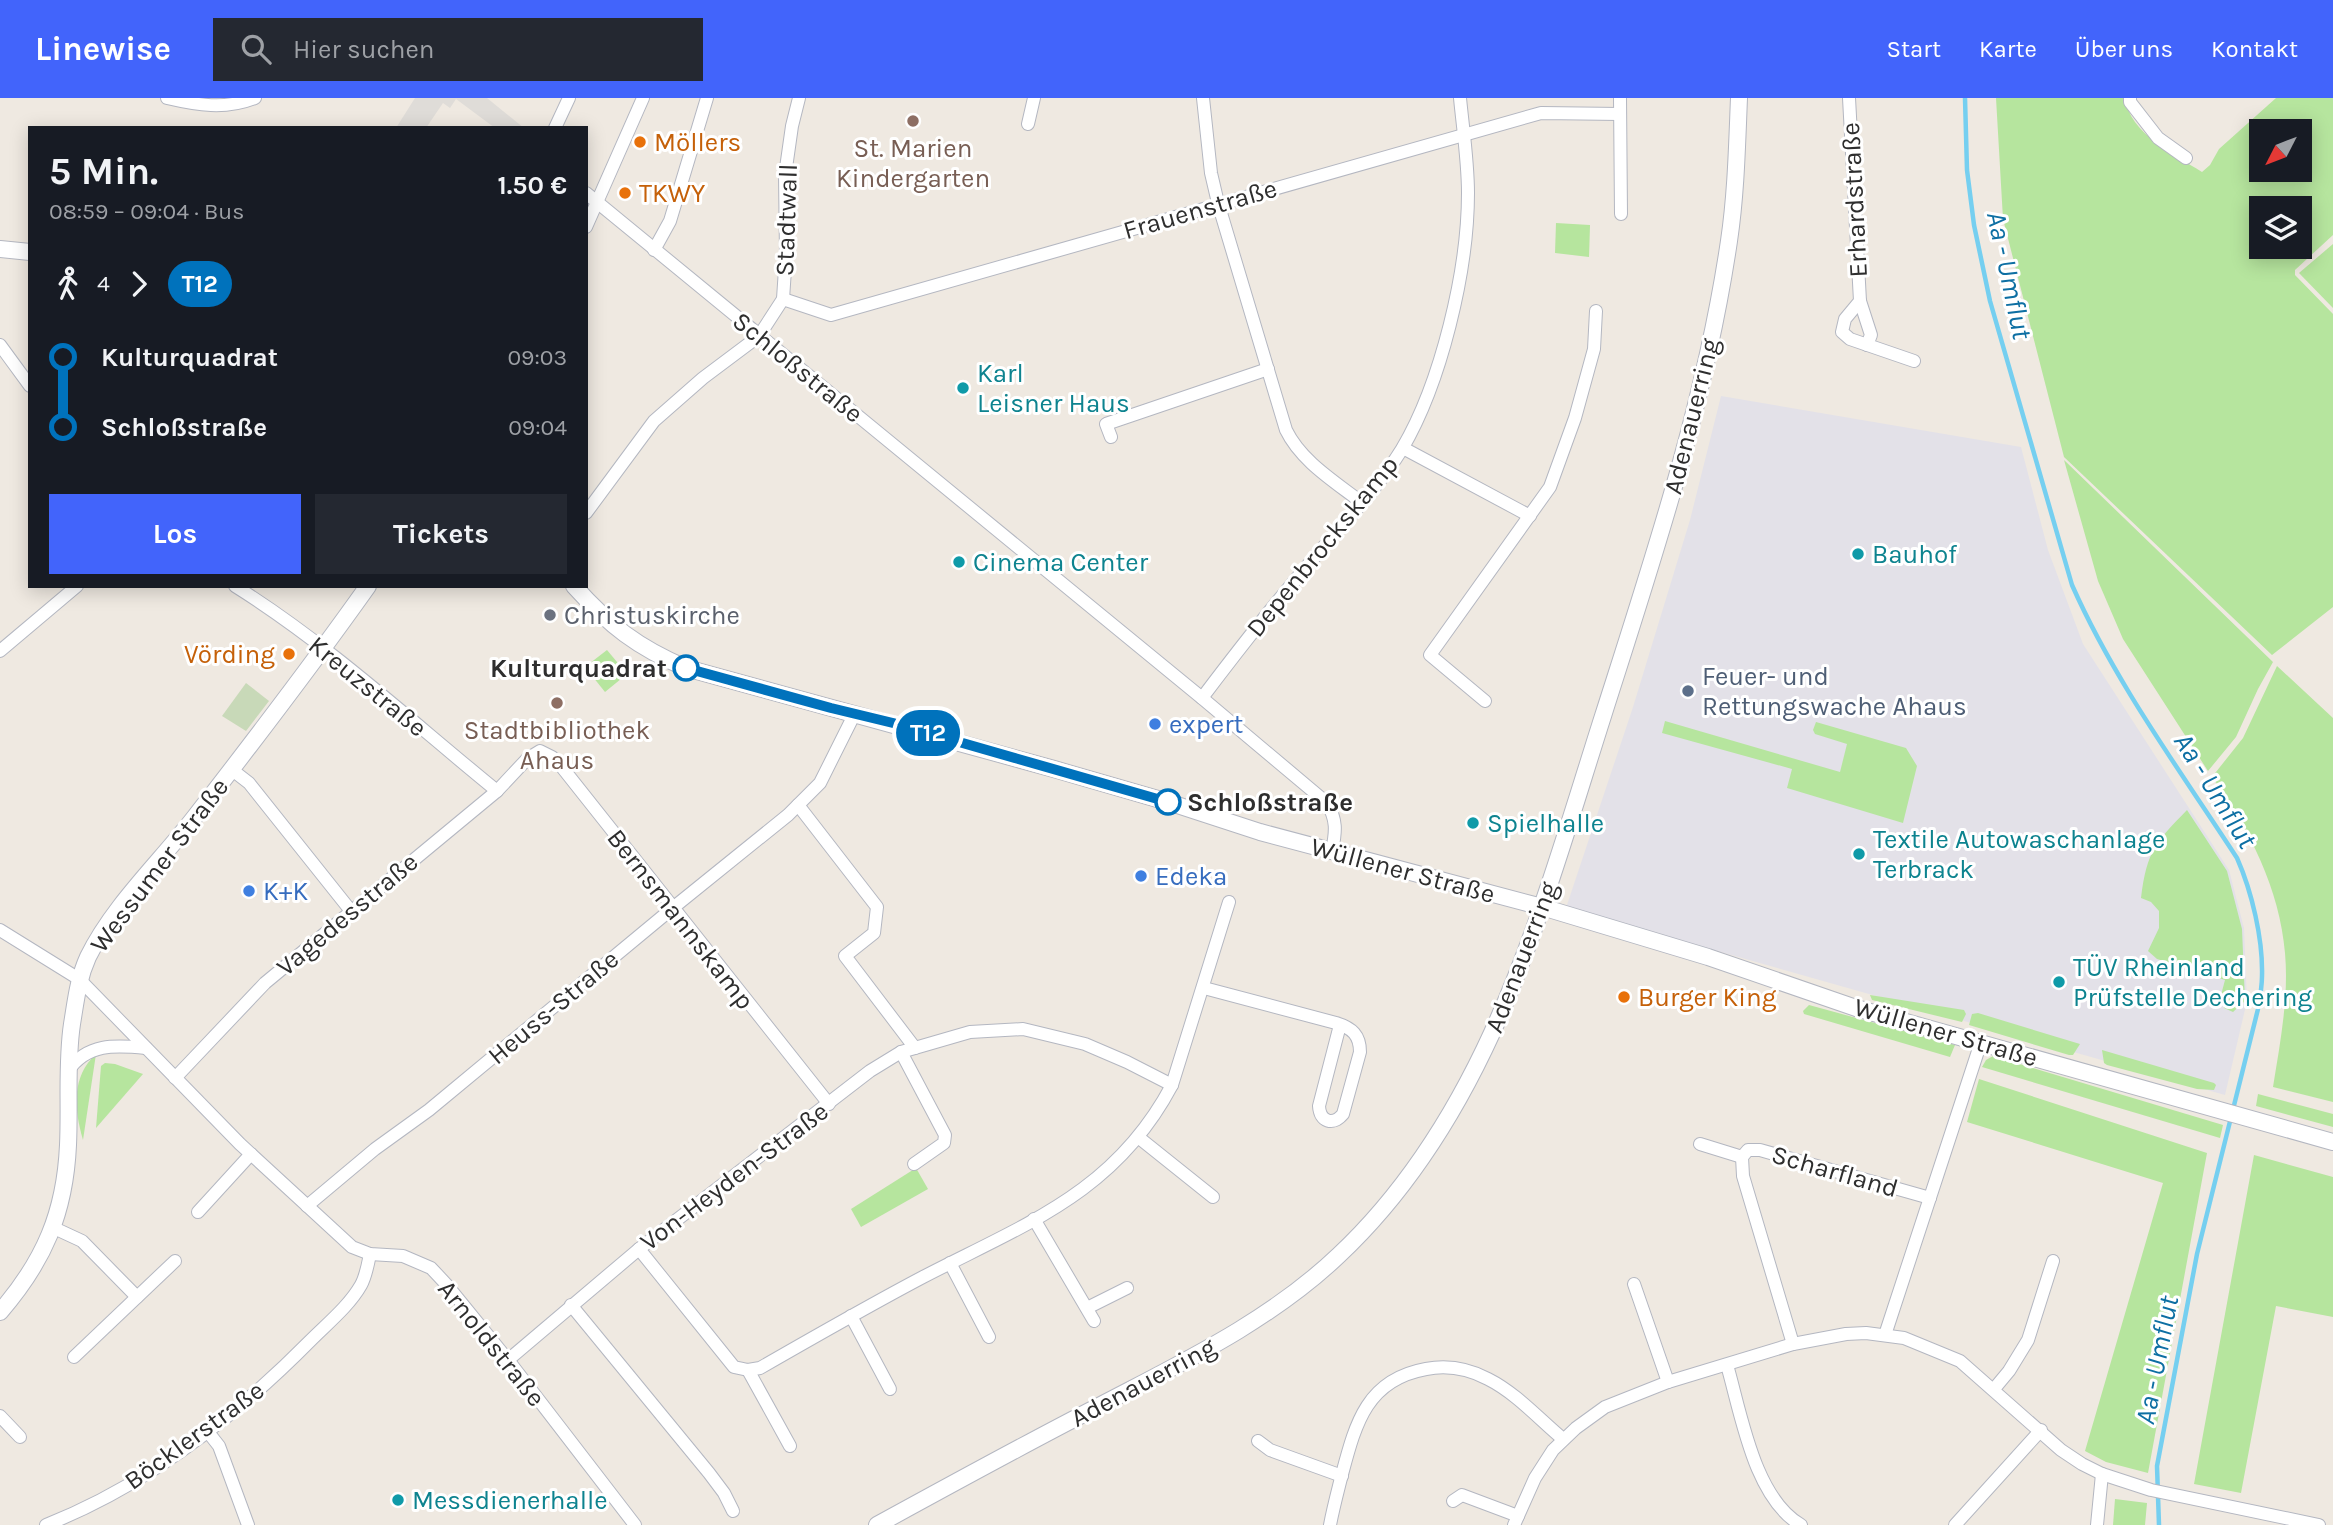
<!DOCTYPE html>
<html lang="de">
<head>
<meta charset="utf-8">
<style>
  :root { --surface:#171b24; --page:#242831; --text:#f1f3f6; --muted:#9ea1a6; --accent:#4264fb }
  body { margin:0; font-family:Karla,sans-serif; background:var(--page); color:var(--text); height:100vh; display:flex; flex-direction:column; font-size:26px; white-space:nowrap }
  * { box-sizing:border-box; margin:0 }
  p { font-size:23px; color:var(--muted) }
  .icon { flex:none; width:38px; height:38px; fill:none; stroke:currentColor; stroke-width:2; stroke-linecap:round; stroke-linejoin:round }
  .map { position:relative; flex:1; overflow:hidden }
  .drawer { position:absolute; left:28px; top:28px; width:560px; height:462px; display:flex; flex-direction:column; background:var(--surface); border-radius:0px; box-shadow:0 4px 18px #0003 }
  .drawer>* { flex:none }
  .badge { padding:0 14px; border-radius:23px; font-size:24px; line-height:46px }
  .needle { width:46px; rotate:228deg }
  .tools { position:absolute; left:2249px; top:21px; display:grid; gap:14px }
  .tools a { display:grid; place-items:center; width:63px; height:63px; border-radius:0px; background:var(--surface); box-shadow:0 4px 18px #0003; font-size:35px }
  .map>.badge { position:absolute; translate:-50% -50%; box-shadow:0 0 0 4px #fff }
  .legs { display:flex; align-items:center; gap:10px; height:77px; padding:0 21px; font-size:23px }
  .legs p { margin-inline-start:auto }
  .overview { display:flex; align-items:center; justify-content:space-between; height:119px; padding:0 21px }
  h1 { font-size:38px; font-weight:700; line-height:52px }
  .button { display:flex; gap:14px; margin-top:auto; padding:14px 21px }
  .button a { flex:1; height:80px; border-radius:0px; background:var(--accent); color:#fff; font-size:28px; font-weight:700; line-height:80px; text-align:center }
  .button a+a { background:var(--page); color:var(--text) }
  ul { padding:0 21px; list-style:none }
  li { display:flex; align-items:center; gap:24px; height:70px; font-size:26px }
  li i { display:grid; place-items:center; width:10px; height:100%; margin:0 9px; background:currentColor }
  li i::after { content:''; width:18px; height:18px; margin:-9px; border:5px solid; border-radius:50%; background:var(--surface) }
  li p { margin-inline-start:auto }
  li:first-child i { background:linear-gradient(#0000 50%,currentColor 0) }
  li:last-child i { background:linear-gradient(currentColor 50%,#0000 0) }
  header { display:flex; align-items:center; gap:42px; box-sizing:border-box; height:98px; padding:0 35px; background:var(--accent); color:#fff }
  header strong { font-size:33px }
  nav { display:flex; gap:38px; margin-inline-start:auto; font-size:24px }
  .search { width:490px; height:63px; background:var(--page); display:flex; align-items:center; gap:18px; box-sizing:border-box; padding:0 24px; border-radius:0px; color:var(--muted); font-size:26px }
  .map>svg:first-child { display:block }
  .industrial { fill:#e3e1e8 }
  .green { fill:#b6e59e; fill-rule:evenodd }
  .cemetery { fill:#c8d9b8 }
  .plaza { fill:#dfdcd8 }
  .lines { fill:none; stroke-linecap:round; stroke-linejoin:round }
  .stream { stroke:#75cff0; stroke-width:4.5 }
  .street-casing { stroke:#b4b7c1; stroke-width:14 }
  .secondary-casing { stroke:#b4b7c1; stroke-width:18 }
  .street { stroke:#fff; stroke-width:12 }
  .secondary { stroke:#fff; stroke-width:16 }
  .line-1-casing { stroke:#fff; stroke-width:16 }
  .line-1 { stroke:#0072bc; stroke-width:10 }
  .education-dot { fill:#8d6e63; stroke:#fff; stroke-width:2.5 }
  .food-dot { fill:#e8710a; stroke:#fff; stroke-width:2.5 }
  .culture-dot { fill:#0f9aa8; stroke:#fff; stroke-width:2.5 }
  .worship-dot { fill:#6b7280; stroke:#fff; stroke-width:2.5 }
  .stop-1-dot { fill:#fff; stroke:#0072bc; stroke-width:3.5 }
  .service-dot { fill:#5c6f8a; stroke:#fff; stroke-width:2.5 }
  .shop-dot { fill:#3f7fe0; stroke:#fff; stroke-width:2.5 }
  .labels { text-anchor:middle; stroke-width:6; stroke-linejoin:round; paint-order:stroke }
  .food-label { font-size:26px; fill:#c56008; stroke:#fff; text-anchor:start }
  .education-label { font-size:26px; fill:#785e54; stroke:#fff }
  .street-label { font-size:26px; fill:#2e2e2e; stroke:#fff }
  .culture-label { font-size:26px; fill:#0d838f; stroke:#fff; text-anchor:start }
  .worship-label { font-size:26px; fill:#5b616d; stroke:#fff; text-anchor:start }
  .stop-label { font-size:26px; font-weight:bold; fill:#2e2e2e; stroke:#fff; text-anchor:end }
  .service-label { font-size:26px; fill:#4e5e75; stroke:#fff; text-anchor:start }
  .shop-label { font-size:26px; fill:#366cbe; stroke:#fff; text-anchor:start }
  .water-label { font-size:28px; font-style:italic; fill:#0d6fa3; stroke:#fff }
</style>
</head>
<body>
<header>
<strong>Linewise</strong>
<div class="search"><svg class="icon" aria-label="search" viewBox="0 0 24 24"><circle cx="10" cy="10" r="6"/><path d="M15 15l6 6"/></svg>Hier suchen</div>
<nav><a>Start</a><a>Karte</a><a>Über uns</a><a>Kontakt</a></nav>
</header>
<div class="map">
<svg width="2333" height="1427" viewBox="0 0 2333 1427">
  <rect width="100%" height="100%" fill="#efe9e1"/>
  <!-- industrial -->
  <polygon class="industrial" points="1721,298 2021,349 2048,452 2083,546 2229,772 2244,830 2247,903 2225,997 1566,810 1633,609 1690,422"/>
  <!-- green -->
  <g class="green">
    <path d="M1996,0H2125C2130,36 2174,56 2202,74L2210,67L2219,51L2276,0H2333V137L2295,172V177L2333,216V509L2272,557L2064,359L2003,121ZM2261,33H2300V72H2261ZM2261,110H2300V149H2261Z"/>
    <polygon points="1556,125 1590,127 1589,159 1555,155"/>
    <polygon points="2333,146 2333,210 2299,175"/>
    <polygon points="2064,362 2273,564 2258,591 2236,639 2208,673 2123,541 2098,483"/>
    <polygon points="607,552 627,576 605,594 585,569"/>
    <path d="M2277,568L2333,620V1004L2273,989C2280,945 2289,900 2285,855C2280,792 2249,730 2212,679L2243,640Z"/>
    <polygon points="1665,623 1840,674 1847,646 1815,636 1813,632 1816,624 1906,650 1917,668 1903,725 1787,690 1792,671 1662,635"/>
    <path d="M2187,712L2227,773L2242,831L2245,903L2233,914L2224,910L2221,897L2225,882L2157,861L2148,853L2159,830V813L2151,804L2141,800C2147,753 2155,745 2187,712Z"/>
    <polygon points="1870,897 1964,912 1966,916 1962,924 1872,902"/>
    <polygon points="1809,907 1955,947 1950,959 1804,916 1803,913"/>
    <polygon points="1978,915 2080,946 2073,957 2069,957 1969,927 1972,916"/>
    <polygon points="2102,952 2214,985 2216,987 2214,992 2197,991 2107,967 2104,965"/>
    <path d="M96,956L83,1042C74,1011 71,979 96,956Z"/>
    <polygon points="1993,958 2223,1027 2220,1040 1982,969 1986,962"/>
    <polygon points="105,965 115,966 143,976 96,1030 101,968"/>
    <polygon points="1979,981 2207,1055 2148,1375 2106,1364 2085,1353 2163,1085 1967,1024"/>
    <polygon points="2258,996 2333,1016 2333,1029 2256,1008"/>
    <polygon points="2254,1057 2333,1079 2333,1219 2276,1208 2241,1395 2194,1386"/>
    <polygon points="916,1070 928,1091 861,1129 851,1111"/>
    <polygon points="2115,1401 2147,1405 2145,1427 2113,1427"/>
  </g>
  <!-- cemetery -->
  <polygon class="cemetery" points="246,585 269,603 246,633 222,618"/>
  <!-- plaza -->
  <polygon class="plaza" points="415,0 487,0 524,30 495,30 456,1 450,10 443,5 426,30 396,30"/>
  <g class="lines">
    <!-- stream -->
    <path class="stream" d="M1965,0L1967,72L1974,127L1990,203L2072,487C2115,584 2179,671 2237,760C2252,794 2263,841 2262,878C2262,889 2260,900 2258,911L2197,1156L2157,1368L2159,1427"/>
    <defs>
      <g id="street">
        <path d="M167,0C197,7 225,12 255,0"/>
        <path d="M1203,0L1211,75L1218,105L1286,332C1301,363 1334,383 1361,404"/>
        <polyline points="1620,0 1621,116"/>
        <polyline points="1849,0 1860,203 1845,221 1842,234 1850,241 1914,263"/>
        <polyline points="2130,0 2130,4 2158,40 2186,60"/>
        <polyline points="1028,26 1034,0"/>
        <polyline points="555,30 569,0"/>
        <path d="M586,95L1202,600L1327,705C1337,722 1336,733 1332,753"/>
        <polyline points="586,129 643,0"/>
        <polyline points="654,152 670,123 707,0"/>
        <polyline points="783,201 831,217 1541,15 1620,16"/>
        <polyline points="1860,203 1871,237 1867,247"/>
        <polyline points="0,247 30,288"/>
        <polyline points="1111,339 1106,326 1268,271"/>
        <polyline points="1403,350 1530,418"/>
        <polyline points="586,415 654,323 703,280 759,238 783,201 786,156 785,77 792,28 799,0"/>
        <path d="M235,488C329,547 411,623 497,693"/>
        <polyline points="0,553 77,488"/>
        <path d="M1202,600C1236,555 1271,510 1308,467C1340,429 1376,393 1402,351C1441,285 1468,173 1468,95C1468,64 1463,31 1460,0"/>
        <polyline points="1485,603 1430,557 1550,389 1575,320 1594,251 1596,213"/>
        <polyline points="231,671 249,685 351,813"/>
        <polyline points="798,707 877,809 874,835 845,858 915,950"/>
        <polyline points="0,832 79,881 240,1046 352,1149 370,1156 403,1158 431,1170 446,1186 508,1262 635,1427"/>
        <path d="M1204,890L1336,925C1352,930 1360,937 1360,954L1343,1016C1333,1028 1320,1024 1319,1008L1340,927"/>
        <polyline points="901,954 945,1037 944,1045 914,1066"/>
        <path d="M68,973C87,945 115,947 146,950"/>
        <polyline points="175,980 265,885 497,693 527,661 540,653 552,659 561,668 829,1006"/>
        <polyline points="1138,1039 1213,1099"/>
        <polyline points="1700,1046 1742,1059"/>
        <polyline points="307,1108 375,1051 429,1012 674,809 788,717 820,685 854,617"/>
        <polyline points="198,1114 251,1056"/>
        <polyline points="1034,1121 1094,1223"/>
        <polyline points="54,1130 82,1143 137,1199"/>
        <path d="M639,1151L734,1269L748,1272L760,1270C814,1239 868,1208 923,1179C1025,1126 1115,1095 1172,987L1229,804"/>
        <polyline points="950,1165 989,1239"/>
        <polyline points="1634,1186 1668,1284"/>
        <polyline points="571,1207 709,1375 724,1395 733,1413"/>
        <polyline points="1087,1210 1127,1190"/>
        <polyline points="851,1218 890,1291"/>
        <polyline points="1885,1237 1981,944"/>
        <polyline points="1793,1246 1743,1078 1742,1059 1748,1052 1760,1052 1930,1100"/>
        <polyline points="74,1259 175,1163"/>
        <polyline points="508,1262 639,1151 870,973 901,954 970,934 1023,931 1085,946 1127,964 1172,987"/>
        <path d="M1727,1267C1741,1315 1754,1400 1801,1427"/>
        <polyline points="748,1272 790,1348"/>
        <polyline points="1994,1291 2009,1273 2028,1242 2053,1163"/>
        <polyline points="0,1318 20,1339"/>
        <polyline points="208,1334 219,1348 248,1427"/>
        <polyline points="1258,1343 1270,1352 1342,1378"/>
        <polyline points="1453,1403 1462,1397 1518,1418"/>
        <path d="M46,1427C147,1387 235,1319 311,1242C328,1225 349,1208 361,1187C366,1178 368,1166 370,1156"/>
        <path d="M1330,1427C1333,1411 1337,1396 1341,1380C1355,1328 1365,1282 1426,1271C1447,1267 1469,1271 1488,1281C1516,1295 1539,1321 1563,1341"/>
        <polyline points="1514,1427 1535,1380 1553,1352 1576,1330 1605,1309 1668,1284 1793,1246 1846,1236 1866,1235 1904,1240 1960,1263 2061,1352 2082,1366 2102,1376 2151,1392 2319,1427"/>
        <polyline points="1955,1427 2041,1332"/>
        <polyline points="2097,1427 2102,1376"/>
      </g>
      <g id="secondary">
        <polyline points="0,151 30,154"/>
        <path d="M574,488C610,528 637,549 686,570L1054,671L1168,704L1260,734L1542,809L1708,859L1856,910L2333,1044"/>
        <path d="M0,1214C44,1163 65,1115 68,1047C70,1006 66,966 72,926C76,902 78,881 88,859C113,808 159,765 194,720C253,644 312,567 368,488"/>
        <path d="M877,1427C950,1387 1023,1347 1097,1309C1181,1265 1270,1223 1339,1157C1490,1015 1542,809 1603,618C1653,461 1705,306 1729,143C1736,96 1737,48 1739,0"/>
      </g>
    </defs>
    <!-- street casing -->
    <use href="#street" class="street-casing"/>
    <!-- secondary casing -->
    <use href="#secondary" class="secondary-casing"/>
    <!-- street -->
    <use href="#street" class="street"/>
    <!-- secondary -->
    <use href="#secondary" class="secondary"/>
  </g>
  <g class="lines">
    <defs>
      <polyline id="line-1" points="686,570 831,610 893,625 1168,704"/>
    </defs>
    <!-- line-1 casing -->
    <use href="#line-1" class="line-1-casing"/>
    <!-- line-1 -->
    <use href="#line-1" class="line-1"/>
  </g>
  <!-- markers -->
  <g class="education-dot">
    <circle cx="913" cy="23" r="7"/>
    <circle cx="557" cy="605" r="7"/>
  </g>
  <g class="food-dot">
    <circle cx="640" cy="44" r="7"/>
    <circle cx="625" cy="95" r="7"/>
    <circle cx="289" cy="556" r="7"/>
    <circle cx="1624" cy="899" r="7"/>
  </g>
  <g class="culture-dot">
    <circle cx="963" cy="290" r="7"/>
    <circle cx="1858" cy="456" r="7"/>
    <circle cx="959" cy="464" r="7"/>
    <circle cx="1473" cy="725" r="7"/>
    <circle cx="1859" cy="756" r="7"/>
    <circle cx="2059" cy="884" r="7"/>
    <circle cx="398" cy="1402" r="7"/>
  </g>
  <circle class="worship-dot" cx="550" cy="517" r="7"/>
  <g class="stop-1-dot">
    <circle cx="686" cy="570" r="12"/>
    <circle cx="1168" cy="704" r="12"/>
  </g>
  <circle class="service-dot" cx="1688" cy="593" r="7"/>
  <g class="shop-dot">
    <circle cx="1155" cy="626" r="7"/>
    <circle cx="1141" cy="778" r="7"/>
    <circle cx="249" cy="793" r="7"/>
  </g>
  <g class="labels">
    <!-- food labels -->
    <g class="food-label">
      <text x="654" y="53">Möllers</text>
      <text x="639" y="104">TKWY</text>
      <text x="275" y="565" text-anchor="end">Vörding</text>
      <text x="1638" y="908">Burger King</text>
    </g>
    <!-- education labels -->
    <g class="education-label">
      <text x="913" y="59">St. Marien<tspan x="913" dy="30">Kindergarten</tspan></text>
      <text x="557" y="641">Stadtbibliothek<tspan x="557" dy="30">Ahaus</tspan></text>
    </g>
    <!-- street labels -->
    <g class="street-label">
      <text transform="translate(1854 102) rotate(-93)" y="9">Erhardstraße</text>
      <text transform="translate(1200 111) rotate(-16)" y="9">Frauenstraße</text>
      <text transform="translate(786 122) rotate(-88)" y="9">Stadtwall</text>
      <text transform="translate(798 269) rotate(39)" y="9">Schloßstraße</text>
      <text transform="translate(1691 318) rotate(-76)" y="9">Adenauerring</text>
      <text transform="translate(1322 448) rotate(-51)" y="9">Depenbrockskamp</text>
      <text transform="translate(368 588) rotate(39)" y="9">Kreuzstraße</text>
      <text transform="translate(159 767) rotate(-53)" y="9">Wessumer Straße</text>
      <text transform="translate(1403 772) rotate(15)" y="9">Wüllener Straße</text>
      <text transform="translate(347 816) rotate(-40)" y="9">Vagedesstraße</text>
      <text transform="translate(681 821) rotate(52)" y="9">Bernsmannskamp</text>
      <text transform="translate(1521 859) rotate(-69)" y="9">Adenauerring</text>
      <text transform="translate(553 909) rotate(-40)" y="9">Heuss-Straße</text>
      <text transform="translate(1946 934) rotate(16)" y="9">Wüllener Straße</text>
      <text transform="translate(1835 1073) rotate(16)" y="9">Scharfland</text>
      <text transform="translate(734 1078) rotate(-37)" y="9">Von-Heyden-Straße</text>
      <text transform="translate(492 1245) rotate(51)" y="9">Arnoldstraße</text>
      <text transform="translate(1143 1284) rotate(-28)" y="9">Adenauerring</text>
      <text transform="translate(194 1337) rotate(-36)" y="9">Böcklerstraße</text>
    </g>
    <!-- culture labels -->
    <g class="culture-label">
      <text x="977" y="284">Karl<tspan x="977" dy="30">Leisner Haus</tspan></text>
      <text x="1872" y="465">Bauhof</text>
      <text x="973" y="473">Cinema Center</text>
      <text x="1487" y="734">Spielhalle</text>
      <text x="1873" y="750">Textile Autowaschanlage<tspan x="1873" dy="30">Terbrack</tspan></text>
      <text x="2073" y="878">TÜV Rheinland<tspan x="2073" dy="30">Prüfstelle Dechering</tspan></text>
      <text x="412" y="1411">Messdienerhalle</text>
    </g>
    <!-- worship labels -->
    <g class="worship-label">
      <text x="564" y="526">Christuskirche</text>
    </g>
    <!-- stop labels -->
    <g class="stop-label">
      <text x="667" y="579">Kulturquadrat</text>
      <text x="1187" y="713" text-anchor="start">Schloßstraße</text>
    </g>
    <!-- service labels -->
    <g class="service-label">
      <text x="1702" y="587">Feuer- und<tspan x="1702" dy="30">Rettungswache Ahaus</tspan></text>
    </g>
    <!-- shop labels -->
    <g class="shop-label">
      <text x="1169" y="635">expert</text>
      <text x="1155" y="787">Edeka</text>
      <text x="263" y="802">K+K</text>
    </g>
    <!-- water labels -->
    <g class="water-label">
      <text transform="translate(2010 177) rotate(78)" y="10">Aa - Umflut</text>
      <text transform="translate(2216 692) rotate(58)" y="10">Aa - Umflut</text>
      <text transform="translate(2156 1262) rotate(-79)" y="10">Aa - Umflut</text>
    </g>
  </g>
</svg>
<div class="tools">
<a><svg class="needle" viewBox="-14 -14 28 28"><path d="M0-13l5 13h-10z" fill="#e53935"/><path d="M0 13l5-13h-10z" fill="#9ea1a6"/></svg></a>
<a><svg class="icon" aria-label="layers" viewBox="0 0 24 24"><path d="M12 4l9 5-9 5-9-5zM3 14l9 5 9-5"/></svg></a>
</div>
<b class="badge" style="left:928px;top:635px;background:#0072bc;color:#fff">T12</b>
<section class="drawer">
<div class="overview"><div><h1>5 Min.</h1><p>08:59 – 09:04 · Bus</p></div><b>1.50 €</b></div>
<div class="legs"><svg class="icon" aria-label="walk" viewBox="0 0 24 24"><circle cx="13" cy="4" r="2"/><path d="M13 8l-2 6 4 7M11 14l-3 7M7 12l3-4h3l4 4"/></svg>4<svg class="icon" aria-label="forward" viewBox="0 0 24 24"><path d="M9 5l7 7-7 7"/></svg><b class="badge" style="background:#0072bc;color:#fff">T12</b></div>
<ul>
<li><i style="color:#0072bc"></i><b>Kulturquadrat</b><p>09:03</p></li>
<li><i style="color:#0072bc"></i><b>Schloßstraße</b><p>09:04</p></li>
</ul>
<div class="button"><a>Los</a><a>Tickets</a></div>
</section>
</div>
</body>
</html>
